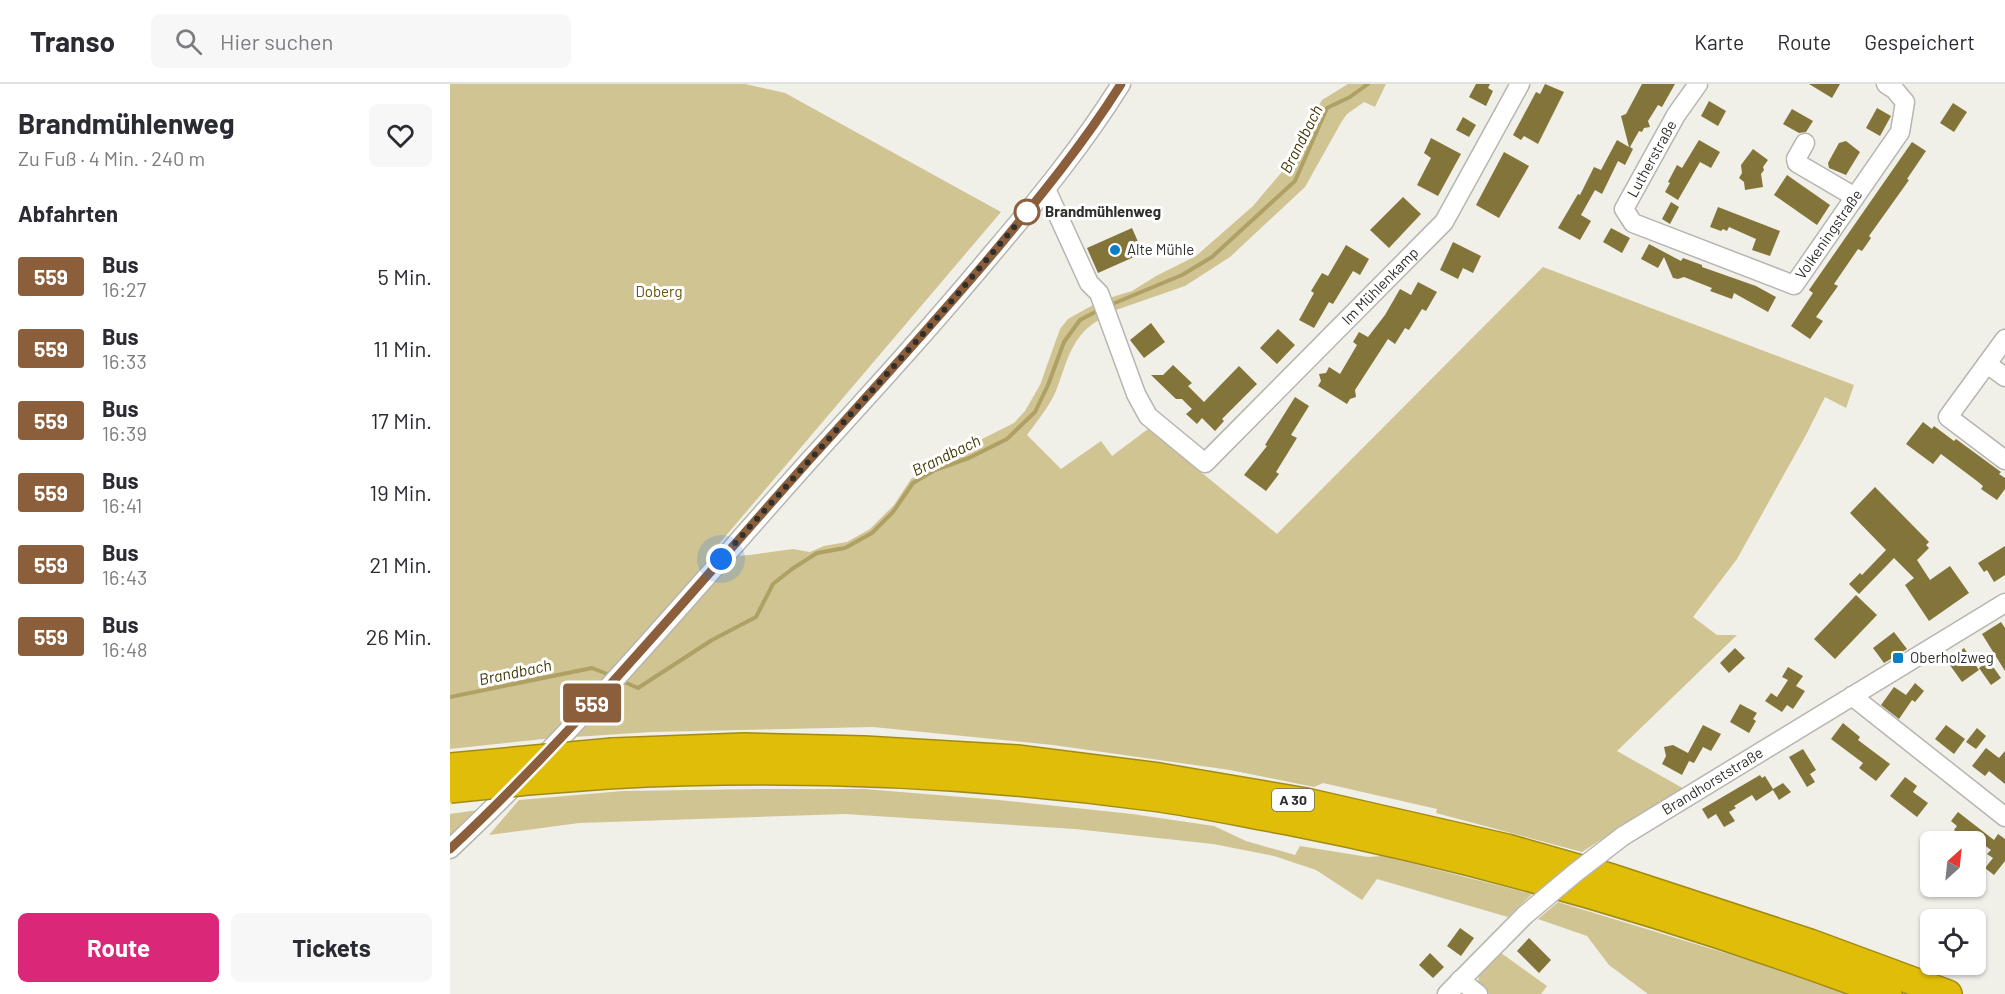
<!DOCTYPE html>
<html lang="de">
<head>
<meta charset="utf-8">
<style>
  :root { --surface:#fff; --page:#f7f7f7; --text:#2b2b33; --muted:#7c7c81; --line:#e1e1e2; --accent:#db2777 }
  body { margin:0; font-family:Barlow,sans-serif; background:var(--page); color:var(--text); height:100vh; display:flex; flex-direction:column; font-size:22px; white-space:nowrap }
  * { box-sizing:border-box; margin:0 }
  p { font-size:20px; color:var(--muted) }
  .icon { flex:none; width:33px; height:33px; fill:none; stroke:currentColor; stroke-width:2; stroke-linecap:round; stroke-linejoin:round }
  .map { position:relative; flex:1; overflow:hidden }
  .sheet { display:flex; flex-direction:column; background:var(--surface); width:450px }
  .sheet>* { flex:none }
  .badge { padding:0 12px; border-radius:4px; font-size:21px; line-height:39px }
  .needle { width:39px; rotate:27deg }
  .controls { position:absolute; left:1470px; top:747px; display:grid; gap:12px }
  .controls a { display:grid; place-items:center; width:66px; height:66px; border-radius:9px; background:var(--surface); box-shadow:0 2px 4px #0004; font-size:30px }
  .you { position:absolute; width:30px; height:30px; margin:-15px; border:4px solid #fff; border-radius:50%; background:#1a73e8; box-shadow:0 0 0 9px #1a73e833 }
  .map>.badge { position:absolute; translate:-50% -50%; box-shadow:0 0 0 3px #fff }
  h2 { padding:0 18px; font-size:22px; line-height:54px }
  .round { display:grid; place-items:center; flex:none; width:63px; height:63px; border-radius:9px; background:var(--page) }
  .headline { display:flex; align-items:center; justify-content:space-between; height:102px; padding:0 18px }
  h1 { font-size:28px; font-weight:700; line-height:45px }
  .action { display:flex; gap:12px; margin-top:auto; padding:12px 18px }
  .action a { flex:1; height:69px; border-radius:9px; background:var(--accent); color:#fff; font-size:24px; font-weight:700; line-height:69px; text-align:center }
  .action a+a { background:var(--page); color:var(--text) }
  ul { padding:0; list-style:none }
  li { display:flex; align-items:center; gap:18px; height:72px; padding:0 18px }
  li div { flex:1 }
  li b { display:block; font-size:22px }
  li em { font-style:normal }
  li .badge { min-width:66px; font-weight:700; text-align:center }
  header { display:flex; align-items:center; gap:36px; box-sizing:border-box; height:84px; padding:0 30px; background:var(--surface); border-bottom:2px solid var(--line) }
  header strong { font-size:28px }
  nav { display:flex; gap:33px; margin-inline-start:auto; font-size:21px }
  .search { width:420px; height:54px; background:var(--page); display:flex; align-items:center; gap:15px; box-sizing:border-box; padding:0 21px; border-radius:9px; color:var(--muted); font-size:22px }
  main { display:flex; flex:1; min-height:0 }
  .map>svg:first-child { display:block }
  .green { fill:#d1c493 }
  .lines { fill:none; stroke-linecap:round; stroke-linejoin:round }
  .stream { stroke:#afa064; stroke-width:4 }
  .building { fill:#837539 }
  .minor-casing { stroke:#b6b5af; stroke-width:21 }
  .highway-casing { stroke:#a18b15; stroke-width:30 }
  .minor { stroke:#fff; stroke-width:18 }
  .highway { stroke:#dfbd09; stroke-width:27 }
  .minor-bridge-casing { stroke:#b6b5af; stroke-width:21; stroke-linecap:butt }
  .highway-bridge-casing { stroke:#a18b15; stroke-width:30; stroke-linecap:butt }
  .minor-bridge { stroke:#fff; stroke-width:18 }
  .highway-bridge { stroke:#dfbd09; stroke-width:27 }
  .line-casing { stroke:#fff; stroke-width:14 }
  .line { stroke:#8b5e3c; stroke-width:9 }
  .walk { stroke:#2f2f2c; stroke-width:6; stroke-dasharray:0 10.8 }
  .stop-dot { fill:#fff; stroke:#8b5e3c; stroke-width:3 }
  .poi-dot { fill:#0a7ec7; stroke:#fff; stroke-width:2 }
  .labels { text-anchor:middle; stroke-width:6; stroke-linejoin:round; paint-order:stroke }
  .shield { fill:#fff; stroke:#6d6d6b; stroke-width:1.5 }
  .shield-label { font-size:14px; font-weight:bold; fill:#2f2f2c }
  .street-label { font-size:15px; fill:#2f2f2c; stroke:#fff }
  .stop-label { font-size:15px; font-weight:bold; fill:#2f2f2c; stroke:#fff; text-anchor:start }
  .poi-label { font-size:15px; fill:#2f2f2c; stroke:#fff; text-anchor:start }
  .park-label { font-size:15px; fill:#655509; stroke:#fff }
  .water-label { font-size:16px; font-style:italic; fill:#443906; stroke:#fff }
</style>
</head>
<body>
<header>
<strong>Transo</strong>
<div class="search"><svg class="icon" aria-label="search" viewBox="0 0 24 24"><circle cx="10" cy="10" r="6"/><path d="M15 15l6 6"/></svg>Hier suchen</div>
<nav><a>Karte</a><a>Route</a><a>Gespeichert</a></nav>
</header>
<main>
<section class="sheet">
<div class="headline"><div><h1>Brandmühlenweg</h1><p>Zu Fuß · 4 Min. · 240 m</p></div><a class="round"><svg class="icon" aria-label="heart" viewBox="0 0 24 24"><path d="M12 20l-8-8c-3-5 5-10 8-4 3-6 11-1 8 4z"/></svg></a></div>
<h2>Abfahrten</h2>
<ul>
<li><span class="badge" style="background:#8b5e3c;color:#fff">559</span><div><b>Bus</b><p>16:27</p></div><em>5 Min.</em></li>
<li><span class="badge" style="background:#8b5e3c;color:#fff">559</span><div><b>Bus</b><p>16:33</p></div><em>11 Min.</em></li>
<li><span class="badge" style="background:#8b5e3c;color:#fff">559</span><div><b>Bus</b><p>16:39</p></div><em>17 Min.</em></li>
<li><span class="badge" style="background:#8b5e3c;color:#fff">559</span><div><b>Bus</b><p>16:41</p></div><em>19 Min.</em></li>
<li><span class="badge" style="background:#8b5e3c;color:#fff">559</span><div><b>Bus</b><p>16:43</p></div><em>21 Min.</em></li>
<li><span class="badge" style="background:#8b5e3c;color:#fff">559</span><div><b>Bus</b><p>16:48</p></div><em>26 Min.</em></li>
</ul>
<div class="action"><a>Route</a><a>Tickets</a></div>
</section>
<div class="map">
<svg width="1555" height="910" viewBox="0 0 1555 910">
  <rect width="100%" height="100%" fill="#f0efe8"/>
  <!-- green -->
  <g class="green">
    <path d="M0,0H295L335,9L551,128L257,474L300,471L343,465L360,468L374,462L397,458L420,445L444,421L461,395L492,375L564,339L575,327L590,301L610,245L618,235L643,221L649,222L653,234C621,249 617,279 606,307C599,323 587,337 577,351L611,385L651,357L662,372L698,345L827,450L1093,183L1404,301L1396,324L1375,313L1356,351L1287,475L1243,533L1267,551H1287L1167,667L1236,706L1169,744L1132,768L986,729L987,725L873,699L864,703L780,686L603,661L423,643L201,648L93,655L0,665Z"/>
    <polygon points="898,0 936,0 925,23 914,18 897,30 892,37 855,103 780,173 735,202 663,227 659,214 682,207 706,192 746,172 803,122 848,69 864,29 872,16"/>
    <polygon points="309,705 414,705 549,716 682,730 764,742 796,757 845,771 850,762 918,773 933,772 1082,810 1058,833 927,795 912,816 866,786 824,772 763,760 625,745 395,730 129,739 39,751 69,716 173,707"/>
    <polygon points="28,726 0,753 0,730"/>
    <polygon points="1108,818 1337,888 1396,910 1198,910 1159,881 1137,852 1088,835"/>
    <polygon points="1051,869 1097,902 1091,910 1039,910 1028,899 1029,891"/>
  </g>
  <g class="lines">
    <!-- stream -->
    <g class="stream">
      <polyline points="660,221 732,191 762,173 845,97 877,24 900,13 918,0"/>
      <polyline points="172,597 188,604 262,556 306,533 323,500 342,485 367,469 395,464 422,449 443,428 463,399 485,386 519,374 557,355 585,328 598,301 614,258 630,236 651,225"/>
      <polyline points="0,613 142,584 160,591"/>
    </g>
  </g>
  <!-- building -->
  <g class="building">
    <polygon points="1026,0 1040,0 1038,4 1043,7 1036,22 1019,13"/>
    <polygon points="1095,0 1114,8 1088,60 1074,52 1071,56 1063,51 1086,8 1090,10"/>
    <polygon points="1192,0 1225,0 1212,23 1208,21 1198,37 1200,43 1194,44 1192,48 1189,47 1180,63 1183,65 1175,81 1168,77 1152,110 1145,106 1131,131 1141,137 1130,156 1108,144 1128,110 1130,111 1144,83 1151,86 1167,56 1179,63 1171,32 1176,30"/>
    <polygon points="1359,0 1390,0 1382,14"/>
    <polygon points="1259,17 1276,27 1268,42 1251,32"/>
    <polygon points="1503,19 1517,28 1504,48 1490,39"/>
    <polygon points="1427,24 1441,32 1430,52 1416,44"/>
    <polygon points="1342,25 1363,37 1356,48 1349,49 1333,40"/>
    <polygon points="1013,33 1026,41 1019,53 1006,46"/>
    <polygon points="981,54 1011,70 988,112 967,101 981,74 974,69"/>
    <polygon points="1249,56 1270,68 1261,84 1250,78 1228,116 1215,108 1220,99 1218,98 1227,81 1232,84"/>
    <polygon points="1396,57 1410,68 1396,91 1379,84 1378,79 1389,59"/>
    <polygon points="1462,58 1476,67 1457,95 1459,96 1419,152 1421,154 1412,167 1408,165 1384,200 1388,202 1366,233 1373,237 1360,255 1341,242 1363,209 1359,206"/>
    <polygon points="1303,65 1318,76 1313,83 1314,86 1311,90 1313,103 1295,106 1294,98 1289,94 1292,89 1291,81"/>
    <polygon points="1054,68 1079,82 1049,134 1026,121"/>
    <polygon points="1337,91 1380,121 1367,141 1324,111"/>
    <polygon points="953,113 971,130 939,164 920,146"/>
    <polygon points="1221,118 1229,123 1220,140 1212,135"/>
    <polygon points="1268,123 1330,147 1320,172 1302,166 1306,155 1279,143 1277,147 1273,145 1271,147 1260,143"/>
    <polygon points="682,144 693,169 648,189 637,164"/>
    <polygon points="1161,144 1180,154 1172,169 1153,158"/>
    <polygon points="1003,158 1031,172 1023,189 1013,184 1008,195 990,186"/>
    <polygon points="1199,160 1231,177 1233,174 1252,181 1252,183 1306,202 1326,213 1318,228 1284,209 1282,215 1260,207 1262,204 1234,193 1228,195 1223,194 1214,173 1208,184 1191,175"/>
    <polygon points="896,161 919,175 910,191 903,187 883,220 879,218 864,244 849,236 864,209 861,207 872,189 878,192"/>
    <polygon points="968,198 987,208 976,227 972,225 959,246 955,244 945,260 938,255 905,306 906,313 900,315 897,320 868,302 871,297 869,290 876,289 879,283 890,290 907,261 903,258 909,248 918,253 935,231 950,205 961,211"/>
    <polygon points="701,239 715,258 694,274 680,256"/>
    <polygon points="828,245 845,261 827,280 810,264"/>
    <polygon points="723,281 742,299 738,302 754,318 789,282 807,300 772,335 774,337 765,347 752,334 747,340 736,330 742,325 732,315 726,315 701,291 713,291"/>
    <polygon points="845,313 859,322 841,351 847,354 826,388 829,390 816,407 794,391 817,362 815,361"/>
    <polygon points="1473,338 1482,345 1484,342 1504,357 1506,355 1551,388 1549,390 1555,394 1555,405 1547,416 1531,405 1533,402 1527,397 1491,370 1483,380 1456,360"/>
    <polygon points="1425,403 1479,458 1476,461 1479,464 1467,476 1480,496 1500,482 1519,509 1479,537 1455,501 1464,494 1444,474 1409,510 1399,500 1410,489 1412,491 1436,466 1400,429"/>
    <polygon points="1555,462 1555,491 1544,498 1537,486 1534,488 1528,479"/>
    <polygon points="1406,511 1427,531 1385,575 1364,555"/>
    <polygon points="1551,538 1555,544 1555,587 1532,550"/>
    <polygon points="1444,548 1457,565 1434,579 1423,564"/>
    <polygon points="1285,564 1295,574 1279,589 1270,579"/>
    <polygon points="1514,564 1529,586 1512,598 1497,577"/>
    <polygon points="1539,577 1551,594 1541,601 1529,584"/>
    <polygon points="1338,583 1353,592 1346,602 1355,607 1343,625 1337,621 1332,628 1315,617 1321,609 1327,613 1338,596 1332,593"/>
    <polygon points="1465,599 1474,607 1465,618 1462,616 1449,635 1431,621 1444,603 1456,611"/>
    <polygon points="1290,620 1307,629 1303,635 1306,637 1299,649 1280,638"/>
    <polygon points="1393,639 1410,653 1408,656 1440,680 1426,697 1409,684 1413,679 1381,655"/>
    <polygon points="1253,641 1271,650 1261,667 1253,663 1244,679 1239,677 1232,691 1212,680 1216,672 1214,663 1223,661 1238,669"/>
    <polygon points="1496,641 1515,655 1504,670 1485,655"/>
    <polygon points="1527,644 1536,652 1526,665 1516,658"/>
    <polygon points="1536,664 1549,674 1555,667 1555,700 1539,687 1535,692 1522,682"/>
    <polygon points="1353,665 1366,686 1360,690 1365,698 1357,703 1339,673"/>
    <polygon points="1310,691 1312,694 1315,692 1323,705 1333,699 1341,708 1329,716 1323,706 1306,717 1302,711 1284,722 1286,724 1279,728 1285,737 1274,743 1266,730 1258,735 1252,725"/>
    <polygon points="1455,693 1467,702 1463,708 1478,719 1467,733 1440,712"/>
    <polygon points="1508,728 1544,756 1548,750 1555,755 1555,777 1544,791 1535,784 1543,774 1537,770 1541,766 1525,754 1522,758 1506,758 1511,751 1504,746 1507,742 1501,737"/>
    <polygon points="1010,844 1024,854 1011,872 997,862"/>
    <polygon points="1079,854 1101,876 1089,889 1067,867"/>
    <polygon points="980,869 994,883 983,894 969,881"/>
  </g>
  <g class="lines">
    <defs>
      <g id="minor">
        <path id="s1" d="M1248,0L1226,31L1174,125L1183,139L1344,201L1450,48L1455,18L1444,5L1436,0"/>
        <polyline points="1355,59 1346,75 1347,79 1405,113"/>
        <path id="s2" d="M596,105L639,199L649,209L652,217L686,310L698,332L755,379L994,138L1070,0"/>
        <polyline points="1555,255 1498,333 1555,376"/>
        <polyline points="1537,280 1555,293"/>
        <polyline points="1402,612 1555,733"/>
        <path id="s3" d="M1173,752L1555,519"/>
        <path d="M0,765C128,645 241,509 358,378C420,310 482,242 541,171C587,117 633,61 671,0"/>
        <polyline points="1010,896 1028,910"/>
        <polyline points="997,910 1075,831"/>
      </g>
      <g id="highway">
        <polyline points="163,668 294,663 414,666 567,675 709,693 856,718 1057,764 1162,794 1360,859 1498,910"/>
        <path d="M158,691C341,681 521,689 702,713C748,719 793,729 838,737C1043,777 1243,837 1438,910"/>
      </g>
    </defs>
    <!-- minor casing -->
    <use href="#minor" class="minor-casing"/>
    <!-- highway casing -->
    <use href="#highway" class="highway-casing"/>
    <!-- minor -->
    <use href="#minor" class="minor"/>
    <!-- highway -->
    <use href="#highway" class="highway"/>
    <defs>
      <polyline id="minor-bridge" points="1075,831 1125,789 1173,752"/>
      <g id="highway-bridge">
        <polyline points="0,683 163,668"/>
        <polyline points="0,705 78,697 158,691"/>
      </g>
    </defs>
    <!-- minor-bridge casing -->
    <use href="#minor-bridge" class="minor-bridge-casing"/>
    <!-- highway-bridge casing -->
    <use href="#highway-bridge" class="highway-bridge-casing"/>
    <!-- minor-bridge -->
    <use href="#minor-bridge" class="minor-bridge"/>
    <!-- highway-bridge -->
    <use href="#highway-bridge" class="highway-bridge"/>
  </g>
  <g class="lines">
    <defs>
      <path id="line" d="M0,765C129,644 243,506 361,374C423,306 485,238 545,167C589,114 634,59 671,0"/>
    </defs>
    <!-- line casing -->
    <use href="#line" class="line-casing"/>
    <!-- line -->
    <use href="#line" class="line"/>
    <!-- walk -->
    <polyline class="walk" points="271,475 489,232 577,128"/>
  </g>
  <!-- markers -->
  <circle class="stop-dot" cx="577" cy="128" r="12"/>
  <g class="poi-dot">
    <circle cx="665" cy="166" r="6"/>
    <rect x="1442" y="568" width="12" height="12" rx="3"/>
  </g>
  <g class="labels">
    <!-- shield labels -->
    <rect class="shield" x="822" y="705" width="42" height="22" rx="4.5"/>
    <g class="shield-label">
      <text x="843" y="721">A 30</text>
    </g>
    <!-- street labels -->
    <g class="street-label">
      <text transform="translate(1202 75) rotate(-61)" y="5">Lutherstraße</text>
      <text dy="5" stroke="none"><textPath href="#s1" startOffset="396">Volkeningstraße</textPath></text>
      <text dy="5" stroke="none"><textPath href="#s2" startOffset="573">Im Mühlenkamp</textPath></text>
      <text dy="5" stroke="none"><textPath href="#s3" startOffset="105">Brandhorststraße</textPath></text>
    </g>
    <!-- stop labels -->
    <g class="stop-label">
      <text x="595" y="133">Brandmühlenweg</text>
    </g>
    <!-- poi labels -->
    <g class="poi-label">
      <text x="677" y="171">Alte Mühle</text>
      <text x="1460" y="579">Oberholzweg</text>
    </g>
    <!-- park labels -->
    <g class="park-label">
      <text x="209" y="213">Doberg</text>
    </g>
    <!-- water labels -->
    <g class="water-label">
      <text transform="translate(851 55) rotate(-63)" y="6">Brandbach</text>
      <text transform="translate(496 371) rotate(-26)" y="6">Brandbach</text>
      <text transform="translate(65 588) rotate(-12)" y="6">Brandbach</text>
    </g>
  </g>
</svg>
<div class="controls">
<a><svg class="needle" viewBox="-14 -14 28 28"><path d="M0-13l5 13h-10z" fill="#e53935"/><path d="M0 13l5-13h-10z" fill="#7c7c81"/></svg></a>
<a><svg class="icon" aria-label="locate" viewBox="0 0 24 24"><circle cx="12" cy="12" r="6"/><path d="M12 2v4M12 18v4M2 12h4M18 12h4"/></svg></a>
</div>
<div class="you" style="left:271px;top:475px"></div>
<b class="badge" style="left:142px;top:619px;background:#8b5e3c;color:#fff">559</b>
</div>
</main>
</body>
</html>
